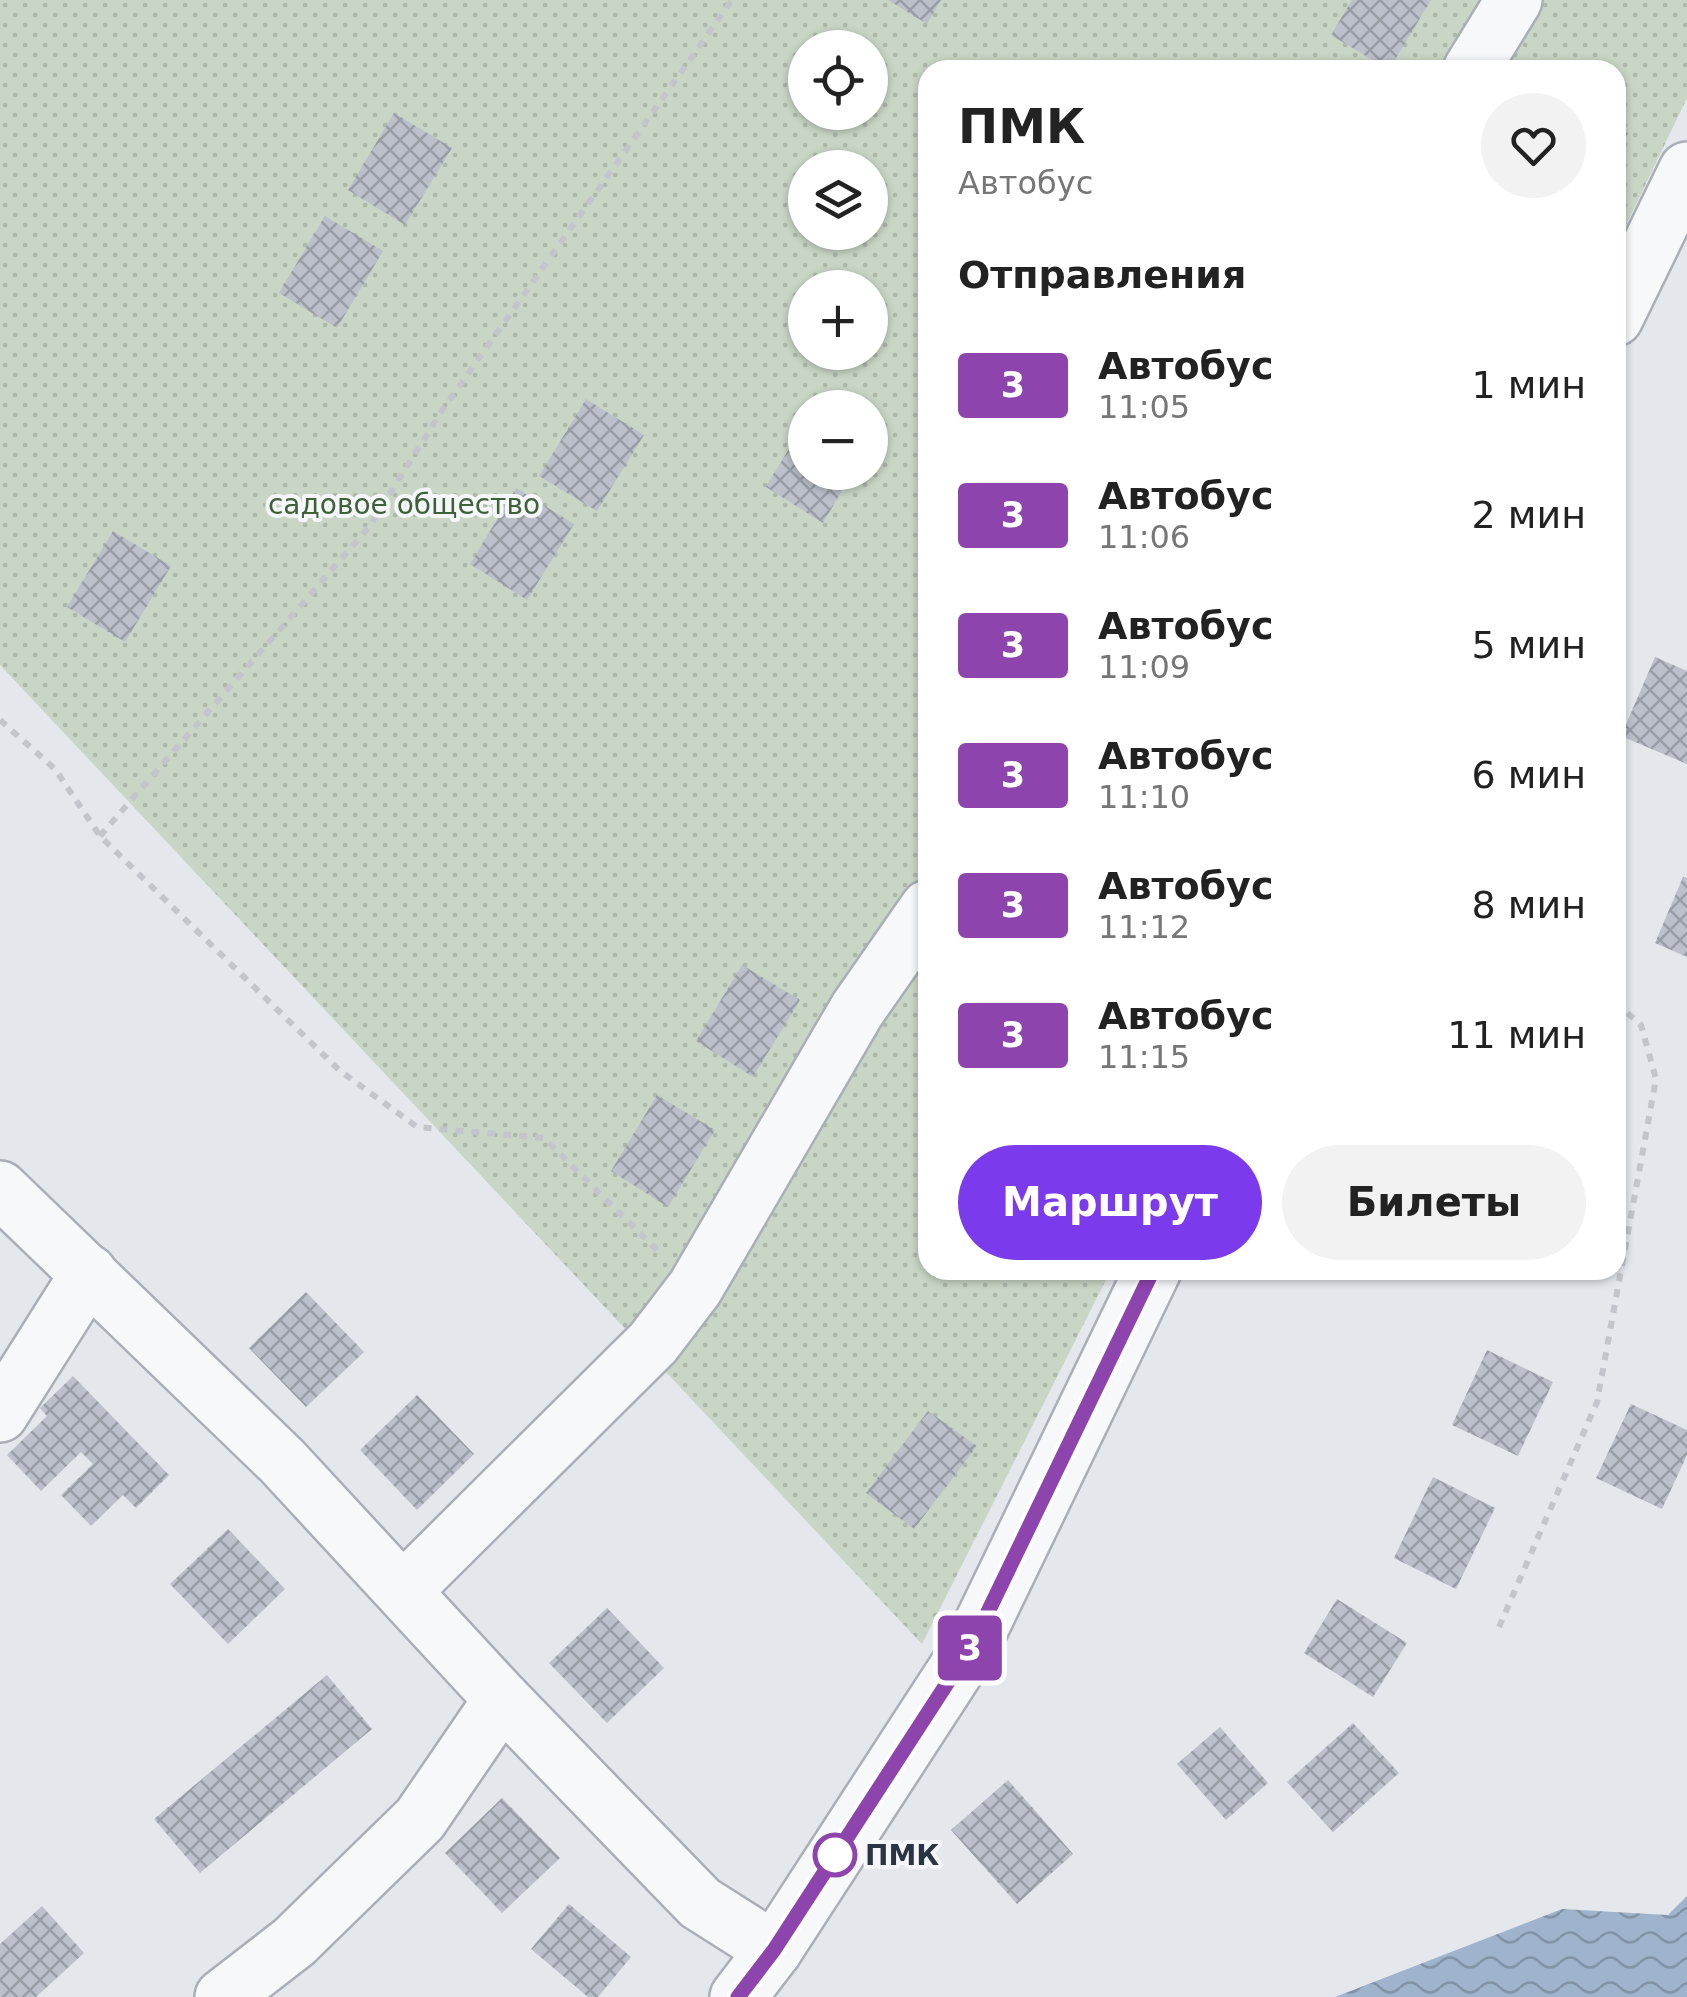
<!DOCTYPE html>
<html lang="ru">
<head>
<meta charset="utf-8">
<style>
  :root { --surface:#fff; --page:#f2f2f2; --text:#222; --muted:#767676; --accent:#7c3aed }
  body { margin:0; font-family:"DejaVu Sans",sans-serif; background:var(--page); color:var(--text); height:100vh; display:flex; flex-direction:column; font-size:38px; white-space:nowrap }
  * { box-sizing:border-box; margin:0 }
  p { font-size:32px; color:var(--muted) }
  .icon { flex:none; width:55px; height:55px; fill:none; stroke:currentColor; stroke-width:2; stroke-linecap:round; stroke-linejoin:round }
  .map { position:relative; flex:1; overflow:hidden }
  .side { position:absolute; left:918px; top:60px; width:708px; height:1220px; display:flex; flex-direction:column; background:var(--surface); border-radius:30px; box-shadow:0 2px 8px #0004 }
  .side>* { flex:none }
  .badge { padding:0 20px; border-radius:8px; font-size:35px; line-height:65px }
  .fabs { position:absolute; left:788px; top:30px; display:grid; gap:20px }
  .fabs a { display:grid; place-items:center; width:100px; height:100px; border-radius:50%; background:var(--surface); box-shadow:0 2px 8px #0004; font-size:50px }
  .map>.badge { position:absolute; translate:-50% -50%; box-shadow:0 0 0 5px #fff }
  h2 { padding:0 40px; font-size:38px; line-height:90px }
  .round { display:grid; place-items:center; flex:none; width:105px; height:105px; border-radius:52px; background:var(--page) }
  .summary { display:flex; align-items:center; justify-content:space-between; height:170px; padding:0 40px }
  h1 { font-size:48px; font-weight:700; line-height:75px }
  .action { display:flex; gap:20px; margin-top:auto; padding:20px 40px }
  .action a { flex:1; height:115px; border-radius:60px; background:var(--accent); color:#fff; font-size:40px; font-weight:700; line-height:115px; text-align:center }
  .action a+a { background:var(--page); color:var(--text) }
  ul { padding:0; list-style:none }
  li { display:flex; align-items:center; gap:30px; height:130px; padding:0 40px }
  li div { flex:1 }
  li b { display:block; font-size:38px }
  li em { font-style:normal }
  li .badge { min-width:110px; font-weight:700; text-align:center }
  .map>svg:first-child { display:block }
  .grass { fill:url(#grass-dots); fill-rule:evenodd }
  .water { fill:url(#water-waves) }
  .building { fill:url(#building-cross-hatch) }
  .lines { fill:none; stroke-linecap:round; stroke-linejoin:round }
  .minor-casing { stroke:#a9aeb7; stroke-width:60 }
  .path { stroke:#c2c5cb; stroke-width:6; stroke-dasharray:8 8; stroke-linecap:butt }
  .minor { stroke:#f7f8fa; stroke-width:55 }
  .line-casing { stroke:#fff; stroke-width:22 }
  .line { stroke:#8e44ad; stroke-width:15 }
  .stop-dot { fill:#fff; stroke:#8e44ad; stroke-width:5 }
  .labels { text-anchor:middle; stroke-width:8; stroke-linejoin:round; paint-order:stroke }
  .park-label { font-size:28px; fill:#3f6138; stroke:#f4f6f9 }
  .stop-label { font-size:28px; font-weight:bold; fill:#2b3445; stroke:#f4f6f9; text-anchor:start }
</style>
</head>
<body>
<div class="map">
<svg width="1687" height="1997" viewBox="0 0 1687 1997">
  <defs>
    <pattern id="grass-dots" width="8" height="8" patternUnits="userSpaceOnUse" patternTransform="scale(2.5)"><rect width="8" height="8" fill="#c9d6c5"/><path d="M2 2h.1M6 6h.1" fill="none" stroke="#adb8ab" stroke-width="1.8" stroke-linecap="round"/></pattern>
    <pattern id="water-waves" width="16" height="10" patternUnits="userSpaceOnUse" patternTransform="scale(2.5)"><rect width="16" height="10" fill="#9fb4cc"/><path d="M0 5q4-4 8 0t8 0" fill="none" stroke="#8293a7"/></pattern>
    <pattern id="building-cross-hatch" width="8" height="8" patternUnits="userSpaceOnUse" patternTransform="scale(2.5)"><rect width="8" height="8" fill="#bbc0ca"/><path d="M0 0l8 8M0 8l8-8" fill="none" stroke="#989da6"/></pattern>
  </defs>
  <rect width="100%" height="100%" fill="#e4e7ec"/>
  <!-- grass -->
  <path class="grass" d="M0,0H1687V98L1615,248V70H928V1270H1111L922,1644L0,665ZM805,48H870V112H805ZM805,168H870V232H805ZM805,288H870V352H805ZM805,408H870V472H805Z"/>
  <!-- water -->
  <polygon class="water" points="1687,1896 1687,1997 1335,1997 1562,1909 1668,1915"/>
  <!-- building -->
  <g class="building">
    <polygon points="888,0 941,0 927,24"/>
    <polygon points="1352,0 1431,0 1389,70 1331,35"/>
    <polygon points="394,113 452,148 405,225 348,190"/>
    <polygon points="1615,126 1628,133 1615,158"/>
    <polygon points="325,216 383,251 337,328 279,293"/>
    <polygon points="586,399 644,435 597,511 539,476"/>
    <polygon points="805,422 805,472 853,472 823,523 766,487"/>
    <polygon points="516,488 574,524 527,600 470,564"/>
    <polygon points="113,531 171,566 125,642 67,607"/>
    <polygon points="1655,657 1687,671 1687,764 1621,736"/>
    <polygon points="1683,877 1687,878 1687,957 1655,943"/>
    <polygon points="742,965 800,1000 753,1077 696,1041"/>
    <polygon points="657,1095 715,1130 668,1207 611,1171"/>
    <polygon points="306,1292 364,1352 306,1407 249,1348"/>
    <polygon points="1487,1350 1553,1382 1518,1456 1452,1425"/>
    <polygon points="73,1376 169,1475 136,1508 123,1495 91,1526 61,1495 93,1464 81,1452 41,1491 7,1455 47,1416 40,1408"/>
    <polygon points="417,1395 474,1454 417,1510 360,1450"/>
    <polygon points="1631,1404 1687,1430 1687,1455 1662,1509 1596,1478"/>
    <polygon points="928,1411 977,1446 914,1529 866,1493"/>
    <polygon points="1433,1477 1495,1508 1456,1589 1394,1558"/>
    <polygon points="228,1529 285,1589 228,1644 170,1584"/>
    <polygon points="1337,1599 1407,1643 1373,1697 1304,1653"/>
    <polygon points="607,1608 664,1668 607,1723 549,1663"/>
    <polygon points="327,1675 372,1729 200,1873 154,1819"/>
    <polygon points="1353,1723 1399,1773 1333,1832 1287,1782"/>
    <polygon points="1220,1727 1268,1783 1226,1820 1177,1764"/>
    <polygon points="1008,1780 1073,1854 1017,1904 951,1830"/>
    <polygon points="502,1798 560,1858 502,1913 445,1853"/>
    <polygon points="569,1904 631,1957 598,1997 588,1997 531,1949"/>
    <polygon points="42,1906 84,1953 36,1997 0,1997 0,1944"/>
  </g>
  <g class="lines">
    <defs>
      <g id="minor">
        <polyline points="1471,70 1514,0"/>
        <polyline points="1615,318 1687,170"/>
        <polyline points="0,1189 282,1461 502,1699 700,1903 774,1950"/>
        <polyline points="0,1414 89,1273"/>
        <polyline points="403,1591 653,1343 695,1288 857,1010 928,908"/>
        <polyline points="223,1997 294,1942 420,1819 502,1699"/>
        <polyline points="738,1997 774,1950 972,1645 1153,1270"/>
      </g>
    </defs>
    <!-- minor casing -->
    <use href="#minor" class="minor-casing"/>
    <!-- path -->
    <g class="path">
      <polyline points="0,720 55,769 100,836 339,1070 417,1127 544,1138 662,1255"/>
      <polyline points="100,836 369,527 443,409 732,0"/>
      <polyline points="1499,1627 1597,1402 1656,1079 1641,1025 1615,1002"/>
    </g>
    <!-- minor -->
    <use href="#minor" class="minor"/>
  </g>
  <g class="lines">
    <defs>
      <polyline id="line" points="738,1997 774,1950 972,1645 1153,1270"/>
    </defs>
    <!-- line casing -->
    <use href="#line" class="line-casing"/>
    <!-- line -->
    <use href="#line" class="line"/>
  </g>
  <!-- markers -->
  <circle class="stop-dot" cx="835" cy="1855" r="20"/>
  <g class="labels">
    <!-- park labels -->
    <g class="park-label">
      <text x="404" y="514">садовое общество</text>
    </g>
    <!-- stop labels -->
    <g class="stop-label">
      <text x="865" y="1865">ПМК</text>
    </g>
  </g>
</svg>
<div class="fabs">
<a><svg class="icon" aria-label="locate" viewBox="0 0 24 24"><circle cx="12" cy="12" r="6"/><path d="M12 2v4M12 18v4M2 12h4M18 12h4"/></svg></a>
<a><svg class="icon" aria-label="layers" viewBox="0 0 24 24"><path d="M12 4l9 5-9 5-9-5zM3 14l9 5 9-5"/></svg></a>
<a>+</a>
<a>−</a>
</div>
<b class="badge" style="left:970px;top:1648px;background:#8e44ad;color:#fff">3</b>
<section class="side">
<div class="summary"><div><h1>ПМК</h1><p>Автобус</p></div><a class="round"><svg class="icon" aria-label="heart" viewBox="0 0 24 24"><path d="M12 20l-8-8c-3-5 5-10 8-4 3-6 11-1 8 4z"/></svg></a></div>
<h2>Отправления</h2>
<ul>
<li><span class="badge" style="background:#8e44ad;color:#fff">3</span><div><b>Автобус</b><p>11:05</p></div><em>1 мин</em></li>
<li><span class="badge" style="background:#8e44ad;color:#fff">3</span><div><b>Автобус</b><p>11:06</p></div><em>2 мин</em></li>
<li><span class="badge" style="background:#8e44ad;color:#fff">3</span><div><b>Автобус</b><p>11:09</p></div><em>5 мин</em></li>
<li><span class="badge" style="background:#8e44ad;color:#fff">3</span><div><b>Автобус</b><p>11:10</p></div><em>6 мин</em></li>
<li><span class="badge" style="background:#8e44ad;color:#fff">3</span><div><b>Автобус</b><p>11:12</p></div><em>8 мин</em></li>
<li><span class="badge" style="background:#8e44ad;color:#fff">3</span><div><b>Автобус</b><p>11:15</p></div><em>11 мин</em></li>
</ul>
<div class="action"><a>Маршрут</a><a>Билеты</a></div>
</section>
</div>
</body>
</html>
